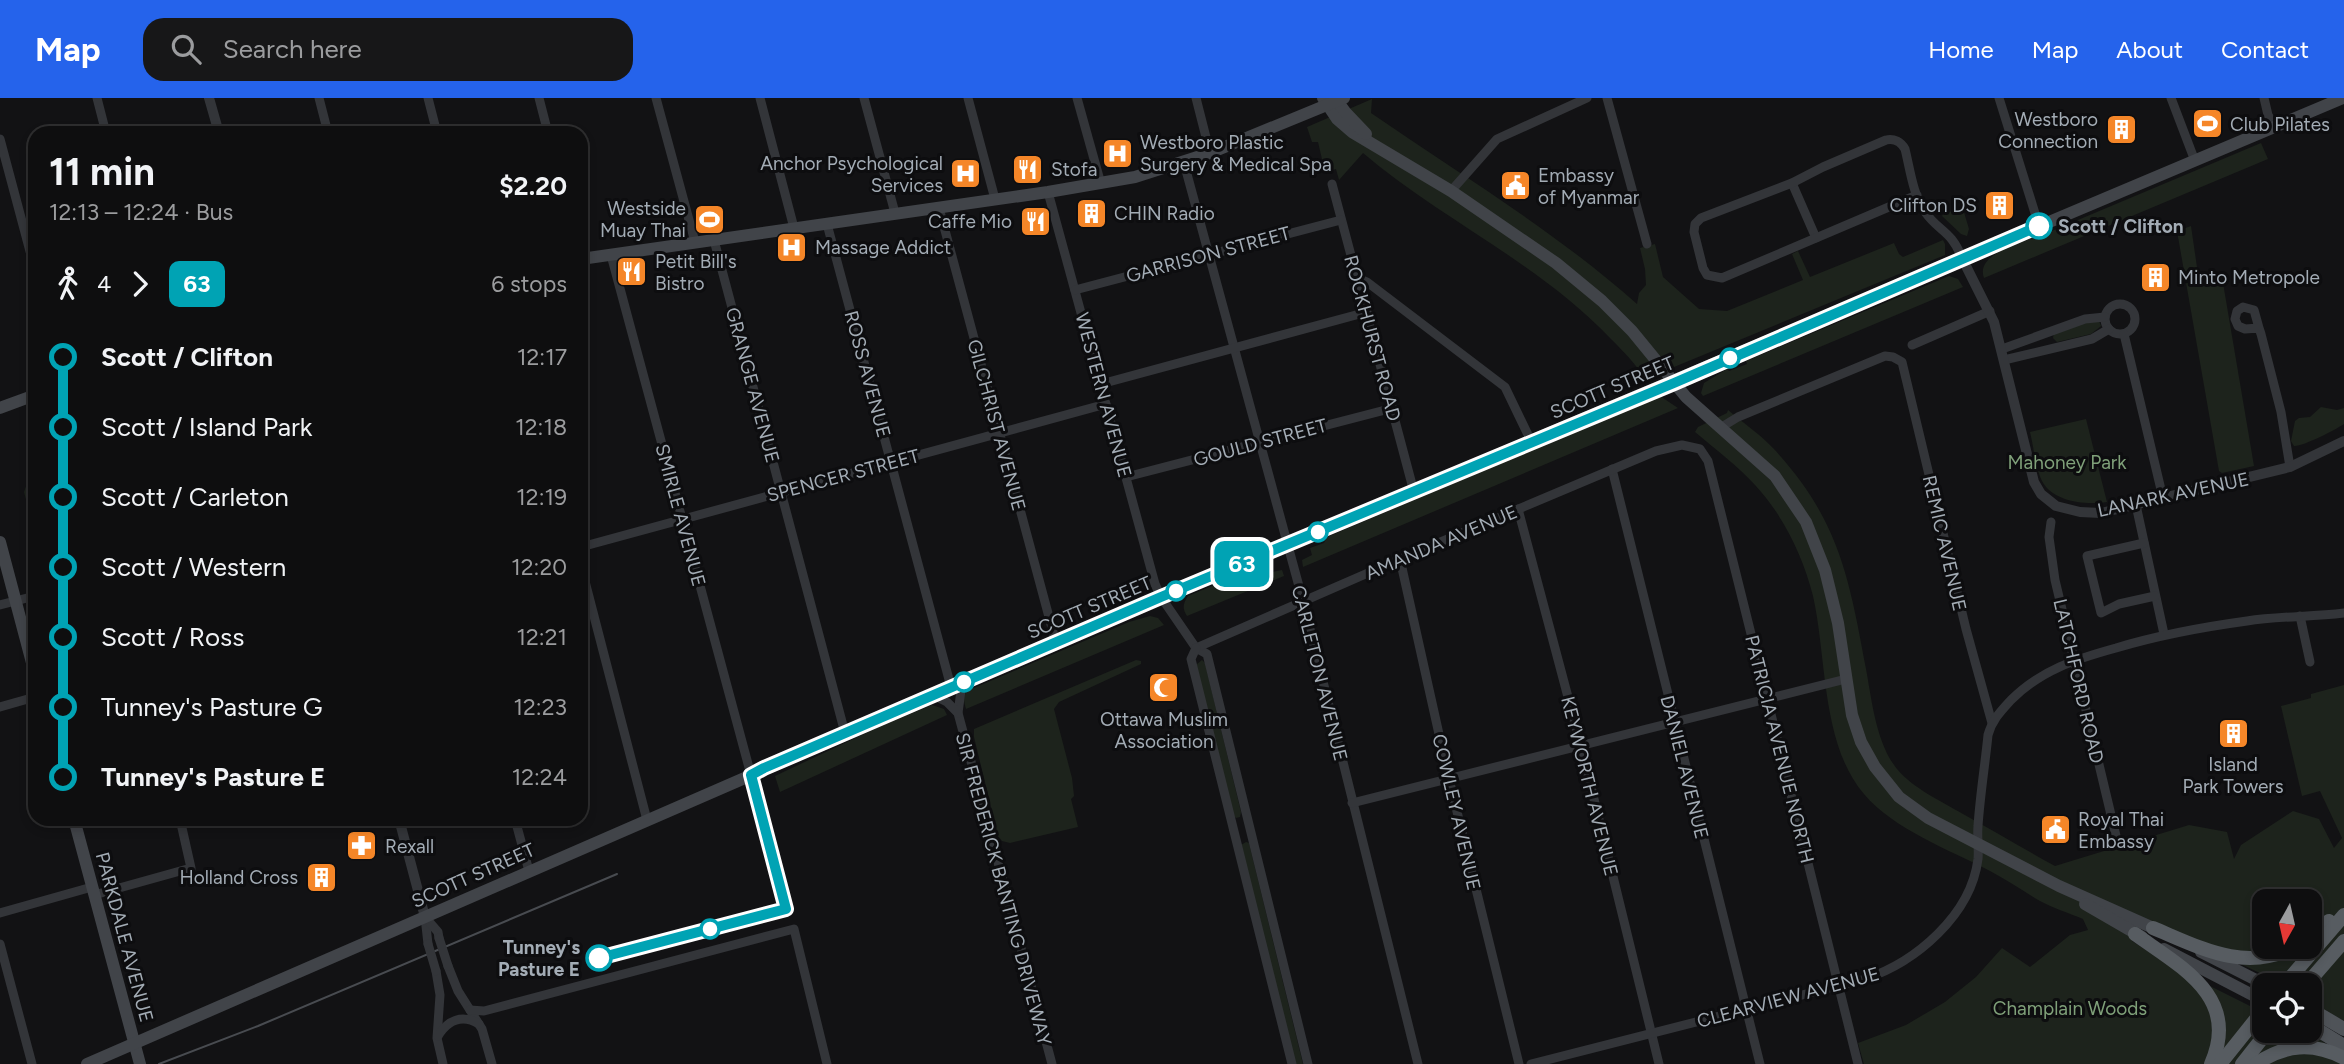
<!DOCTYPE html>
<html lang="en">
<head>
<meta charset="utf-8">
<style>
  :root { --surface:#0e0e0f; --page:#171718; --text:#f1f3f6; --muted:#9b9c9e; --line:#2e2e2f; --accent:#2563eb }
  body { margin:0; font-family:Figtree,sans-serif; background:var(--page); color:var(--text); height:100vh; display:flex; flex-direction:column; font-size:26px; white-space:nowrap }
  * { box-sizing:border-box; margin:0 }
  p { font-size:23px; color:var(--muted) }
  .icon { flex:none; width:38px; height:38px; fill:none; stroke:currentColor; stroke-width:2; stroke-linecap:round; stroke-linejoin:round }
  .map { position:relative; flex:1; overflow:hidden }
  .panel { position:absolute; left:28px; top:28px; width:560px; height:700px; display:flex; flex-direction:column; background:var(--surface); border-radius:21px; box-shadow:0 4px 10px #0003,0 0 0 2px var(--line) }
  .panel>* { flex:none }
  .badge { padding:0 14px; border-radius:10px; font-size:24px; line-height:46px }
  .needle { width:46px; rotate:188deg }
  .buttons { position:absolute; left:2252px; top:791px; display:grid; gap:14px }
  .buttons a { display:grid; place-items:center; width:70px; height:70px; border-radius:14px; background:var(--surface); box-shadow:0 4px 10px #0003,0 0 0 2px var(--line); font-size:35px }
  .map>.badge { position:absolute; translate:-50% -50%; box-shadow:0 0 0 4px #fff }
  .legs { display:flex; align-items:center; gap:10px; height:77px; padding:0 21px; font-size:23px }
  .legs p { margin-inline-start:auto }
  .summary { display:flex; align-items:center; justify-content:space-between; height:119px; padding:0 21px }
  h1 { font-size:38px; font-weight:700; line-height:52px }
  ul { padding:0 21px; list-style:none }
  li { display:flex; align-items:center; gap:24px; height:70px; font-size:26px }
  li i { display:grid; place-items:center; width:10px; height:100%; margin:0 9px; background:currentColor }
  li i::after { content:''; width:18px; height:18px; margin:-9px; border:5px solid; border-radius:50%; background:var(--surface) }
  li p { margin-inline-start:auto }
  li:first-child i { background:linear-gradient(#0000 50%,currentColor 0) }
  li:last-child i { background:linear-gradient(currentColor 50%,#0000 0) }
  header { display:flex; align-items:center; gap:42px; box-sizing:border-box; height:98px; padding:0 35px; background:var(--accent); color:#fff }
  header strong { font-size:33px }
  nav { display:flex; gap:38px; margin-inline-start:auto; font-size:24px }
  .search { width:490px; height:63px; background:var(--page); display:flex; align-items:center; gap:18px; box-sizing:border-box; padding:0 24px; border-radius:21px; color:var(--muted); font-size:26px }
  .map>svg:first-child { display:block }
  .green { fill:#1d231c; fill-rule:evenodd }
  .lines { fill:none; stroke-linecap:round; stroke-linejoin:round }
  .minor { stroke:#333539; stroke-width:9 }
  .tertiary { stroke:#333539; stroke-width:10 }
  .secondary { stroke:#414449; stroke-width:12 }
  .primary { stroke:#4f5358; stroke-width:14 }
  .trunk { stroke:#575c61; stroke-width:14 }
  .tram { stroke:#484b50; stroke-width:2 }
  .minor-bridge { stroke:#333539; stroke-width:9 }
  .line-1-casing { stroke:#fff; stroke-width:16 }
  .line-1 { stroke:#00a3b4; stroke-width:10 }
  .stop-1-dot { fill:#fff; stroke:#00a3b4; stroke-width:3.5 }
  .labels { text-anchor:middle; stroke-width:6; stroke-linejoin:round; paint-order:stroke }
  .poi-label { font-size:19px; fill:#a3acb5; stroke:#0d0d0f; text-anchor:start }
  .stop-label { font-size:19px; font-weight:bold; fill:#a3acb5; stroke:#0d0d0f; text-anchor:start }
  .street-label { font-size:19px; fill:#a3acb5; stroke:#0d0d0f }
  .park-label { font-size:19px; fill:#7fa079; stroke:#0d0d0f }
</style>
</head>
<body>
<header>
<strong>Map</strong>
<div class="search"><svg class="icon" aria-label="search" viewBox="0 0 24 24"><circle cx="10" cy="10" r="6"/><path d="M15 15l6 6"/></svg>Search here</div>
<nav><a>Home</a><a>Map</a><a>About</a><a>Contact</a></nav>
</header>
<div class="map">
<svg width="2344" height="966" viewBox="0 0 2344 966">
  <rect width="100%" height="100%" fill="#121214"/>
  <!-- green -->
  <g class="green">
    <path d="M1372,1L1371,15C1461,77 1555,133 1637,206L1639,195L1646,187L1645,171L1640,150L1655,146L1663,179L1699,211L1727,213L1803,182L1792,156L1798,153L1810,179L1894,145L1899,156L1903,159L1943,142L1945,146V157L1645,281C1636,266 1624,254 1611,241C1539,165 1442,122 1363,55L1339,82L1336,71L1325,74L1318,44H1312L1307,29Z"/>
    <path d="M2261,45L2268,61L1984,180C1975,156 2020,146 2037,138L2039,142L2048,138L2047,135Z"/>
    <polygon points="1963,111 1969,131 1967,138 1961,136 1942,118 1944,115"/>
    <polygon points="2191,128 2199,183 2222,179 2254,368 2222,375 2219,373 2177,133"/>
    <polygon points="1949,178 1958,181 1963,189 1703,298 1701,295 1704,285 1727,271 1729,273 1747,266 1746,263"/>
    <polygon points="2099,223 2101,228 2091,236 2057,244 2053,240 2054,235 2087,224"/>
    <polygon points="1660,298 1678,310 1303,469 1302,462 1312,457 1310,450 1324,445 1327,439"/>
    <path d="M2321,309L2337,312L2344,310V326C2335,332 2302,349 2294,348L2291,343L2295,323L2299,320L2310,319Z"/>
    <path d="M1728,312C1743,325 1760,336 1773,350C1839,421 1849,479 1866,571C1872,603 1876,645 1897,671C1914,691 1941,703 1963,716C1994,733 2024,751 2055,768L2189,727L2227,734L2234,761L2241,747L2293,713L2319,721L2334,750L2342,740L2320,693L2302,698L2281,608L2311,600V596L2344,587V923L2310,903V887H2285L2144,820L2132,843L2174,870L2264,915V933C2300,933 2323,931 2341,966H1864L1858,945L1906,927L1945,904L1976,879L2002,850L2030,869L2070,837L2088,832L2083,821C2069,815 2053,810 2040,803C2023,793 2007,782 1990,773C1950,752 1893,731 1864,696C1821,646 1827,560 1813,498C1803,458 1783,417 1755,387C1737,367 1715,351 1695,334L1698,329L1727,315ZM2264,803H2310V849H2264Z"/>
    <path d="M2086,321L2107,404C2085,407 2053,404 2042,383C2035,368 2034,350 2030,334Z"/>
    <polygon points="35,371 35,434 24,394 32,372"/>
    <path d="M1269,464L1272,474L1282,472L1284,478L1187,518C1182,510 1183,506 1188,498Z"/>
    <path d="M1150,518L1158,520L1164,527L966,611C964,604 962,596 969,592L1129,524Z"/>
    <polygon points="1136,562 1141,563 1141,566 1059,604 1054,611 1072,680 1074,698 1071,701 1078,729 1010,745 1002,743 998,738 974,639 974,631"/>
    <polygon points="1202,562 1205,565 1241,714 1240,719 1236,720 1233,717 1196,567"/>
    <polygon points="932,607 944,611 947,617 780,694 775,678 883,627"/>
    <polygon points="1246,744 1249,745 1303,966 1295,966 1241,747"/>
  </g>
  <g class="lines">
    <!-- minor -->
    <g class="minor">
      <polyline points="97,0 106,35"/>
      <polyline points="319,0 328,35"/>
      <polyline points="428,0 437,35"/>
      <polyline points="539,0 548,35"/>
      <polyline points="656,0 695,144"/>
      <polyline points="760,0 794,130"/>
      <polyline points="864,0 895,115"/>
      <polyline points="968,0 995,101"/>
      <polyline points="1077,0 1101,86"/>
      <polyline points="1196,0 1210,55"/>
      <polyline points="1607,0 1647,146"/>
      <polyline points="1999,0 2039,128"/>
      <polyline points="2171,0 2195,63"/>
      <polyline points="2264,0 2268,17 2275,29"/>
      <polyline points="0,41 35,172"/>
      <polyline points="1184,65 1303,503 1418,966"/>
      <polyline points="1792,85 1816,140"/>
      <polyline points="1332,86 1414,394"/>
      <polyline points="1451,93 1497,41 1587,0"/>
      <polyline points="1048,94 1155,486 1161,499 1196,550 1207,556 1308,966"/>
      <path d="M1917,97L1722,180L1707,177L1703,170L1694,134L1695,126L1701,120L1792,85L1823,69L1886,42C1894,40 1901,44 1905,51C1910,71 1913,97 1925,114C1939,134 1951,132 1962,160"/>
      <polyline points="939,110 1056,545"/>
      <polyline points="827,126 951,589"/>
      <polyline points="714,142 845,635"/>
      <polyline points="611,157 751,677"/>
      <polyline points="1358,180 1367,184 1505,289 1531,343"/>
      <polyline points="1075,192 1341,122"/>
      <circle cx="2120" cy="221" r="15"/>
      <polyline points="2259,230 2254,212 2243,209 2237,213 2235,221 2238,228 2245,231 2259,230 2261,236 2281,314 2290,369"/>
      <polyline points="2124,236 2163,400"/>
      <polyline points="1912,247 1990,213"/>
      <polyline points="2002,251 2085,221 2105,219"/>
      <polyline points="2004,262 2092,241 2109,231"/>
      <polyline points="1101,286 1367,214"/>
      <polyline points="1720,330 1738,319 1885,258 1893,259 1902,264 1966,531 1992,625"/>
      <polyline points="1612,371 1760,966"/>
      <polyline points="1126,379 1393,310"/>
      <polyline points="2136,407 2164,536"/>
      <polyline points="1518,411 1581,648 1659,966"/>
      <polyline points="2051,424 2049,439 2055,482 2117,742"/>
      <polyline points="2144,445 2087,458 2101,515 2119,506 2155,498"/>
      <polyline points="581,449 1106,306"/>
      <polyline points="1400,461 1449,681 1519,966"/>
      <polyline points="581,468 647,722"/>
      <polyline points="0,507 35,498"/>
      <polyline points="2300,518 2310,564"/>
      <polyline points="1196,550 1400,461 1656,353 1682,347 1700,351 1708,363 1858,966"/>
      <polyline points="1196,550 1191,561 1292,966"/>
      <polyline points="962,585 958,615 1052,966"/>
      <polyline points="933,597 947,604 958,615"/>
      <polyline points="0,609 35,599"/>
      <polyline points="1352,705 1846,581"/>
      <polyline points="515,721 529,773"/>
      <polyline points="94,797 191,770 180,721"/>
      <polyline points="0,815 92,789"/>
      <polyline points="425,819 428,846"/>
      <polyline points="425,819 438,834 439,840"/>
      <polyline points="0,846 32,966"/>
      <polyline points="448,868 458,893 482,931 492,966"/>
      <polyline points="436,873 440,897 437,940 443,966"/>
      <polyline points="470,912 484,913 794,831 827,966"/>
      <path d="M438,938C448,922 462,916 479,926"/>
      <path d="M1531,966L1865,881C1916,864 1971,817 1978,761C1979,750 1977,739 1978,728C1980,698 1985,667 1988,637C1992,622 2001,613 2011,602C2041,572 2076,561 2116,550C2159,537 2203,529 2247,523C2279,518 2312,519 2344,515"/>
    </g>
    <!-- tertiary -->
    <g class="tertiary">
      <polyline points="209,0 219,35"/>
      <polyline points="1962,160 1994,224 2034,384 2041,396 2056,408 2080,414 2101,415 2290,369 2344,343"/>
      <polyline points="399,721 425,819"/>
    </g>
    <!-- secondary -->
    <g class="secondary">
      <polyline points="1323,0 1337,21 1352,34 1451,93 1556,165 1602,203 1632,233 1686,299 1775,378 1806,424 1825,472 1838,525 1852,617 1861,644 1875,669 1899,699 1928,720 2059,788 2160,833"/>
      <polyline points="1335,0 1346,15 1366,36"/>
      <polyline points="581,161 1048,94 1135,79 1210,55 1344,0"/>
      <polyline points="0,310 35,297"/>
      <polyline points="0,444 35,576"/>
      <polyline points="74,721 140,966"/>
      <polyline points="2085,806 2142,839"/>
      <polyline points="2164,851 2264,903"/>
      <polyline points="2201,854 2266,887"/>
      <polyline points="87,966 1161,499 2343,0"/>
    </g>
    <!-- primary -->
    <g class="primary">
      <polyline points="2310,911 2344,931"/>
      <polyline points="2310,927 2344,948"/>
    </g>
    <!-- trunk -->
    <g class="trunk">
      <path d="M2153,830C2199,849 2245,875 2294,849"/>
      <path d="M2135,836C2181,869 2241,899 2211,966"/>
      <polyline points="2310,837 2329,823"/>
      <polyline points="2284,887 2344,817"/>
      <polyline points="2306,887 2344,843"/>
      <polyline points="2220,966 2264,911"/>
      <polyline points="2242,966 2268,933"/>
      <path d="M2256,966C2285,946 2313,944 2344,960"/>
    </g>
    <!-- tram -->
    <polyline class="tram" points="159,966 258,928 617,776"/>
    <!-- minor-bridge -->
    <g class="minor-bridge">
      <polyline points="439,840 448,868"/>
      <polyline points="428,846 436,873"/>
    </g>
  </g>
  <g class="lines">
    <defs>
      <polyline id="line-1" points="599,860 786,811 751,677 764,670 1161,499 1674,285 2039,128"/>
    </defs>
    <!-- line-1 casing -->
    <use href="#line-1" class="line-1-casing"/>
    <!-- line-1 -->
    <use href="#line-1" class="line-1"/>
  </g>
  <!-- icons -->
  <defs>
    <symbol id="stadium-square" viewBox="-11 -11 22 22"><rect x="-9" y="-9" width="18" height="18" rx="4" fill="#f58628" stroke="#0d0d0f"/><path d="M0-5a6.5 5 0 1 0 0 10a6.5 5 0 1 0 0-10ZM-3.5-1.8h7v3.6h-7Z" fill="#fff"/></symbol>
    <symbol id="building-square" viewBox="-11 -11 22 22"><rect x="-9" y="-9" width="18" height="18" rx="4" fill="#f58628" stroke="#0d0d0f"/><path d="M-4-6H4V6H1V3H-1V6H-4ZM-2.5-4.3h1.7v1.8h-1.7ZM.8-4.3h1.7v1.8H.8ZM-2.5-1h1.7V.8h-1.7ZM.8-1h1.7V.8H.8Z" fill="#fff"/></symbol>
    <symbol id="hospital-square" viewBox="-11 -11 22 22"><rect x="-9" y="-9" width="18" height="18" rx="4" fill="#f58628" stroke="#0d0d0f"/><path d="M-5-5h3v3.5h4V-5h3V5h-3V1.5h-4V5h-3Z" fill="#fff"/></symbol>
    <symbol id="restaurant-square" viewBox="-11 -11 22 22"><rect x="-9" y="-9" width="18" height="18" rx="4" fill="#f58628" stroke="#0d0d0f"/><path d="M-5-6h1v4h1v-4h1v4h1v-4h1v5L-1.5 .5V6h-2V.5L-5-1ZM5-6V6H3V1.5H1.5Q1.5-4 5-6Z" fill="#fff"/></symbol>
    <symbol id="civic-square" viewBox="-11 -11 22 22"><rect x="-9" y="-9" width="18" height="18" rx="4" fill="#f58628" stroke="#0d0d0f"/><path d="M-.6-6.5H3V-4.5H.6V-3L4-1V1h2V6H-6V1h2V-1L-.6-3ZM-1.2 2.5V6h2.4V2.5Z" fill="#fff"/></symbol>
    <symbol id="mosque-square" viewBox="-11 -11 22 22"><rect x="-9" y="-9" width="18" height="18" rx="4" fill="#f58628" stroke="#0d0d0f"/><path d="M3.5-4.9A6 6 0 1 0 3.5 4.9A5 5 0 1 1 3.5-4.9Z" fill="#fff"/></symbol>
    <symbol id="pharmacy-square" viewBox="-11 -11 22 22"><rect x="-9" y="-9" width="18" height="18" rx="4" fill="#f58628" stroke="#0d0d0f"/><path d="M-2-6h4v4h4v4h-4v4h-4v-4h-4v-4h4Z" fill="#fff"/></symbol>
  </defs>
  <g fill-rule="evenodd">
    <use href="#stadium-square" x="2190" y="8" width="35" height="35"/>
    <use href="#building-square" x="2104" y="14" width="35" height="35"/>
    <use href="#hospital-square" x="1100" y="38" width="35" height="35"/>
    <use href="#restaurant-square" x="1010" y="54" width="35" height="35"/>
    <use href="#hospital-square" x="948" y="58" width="35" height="35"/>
    <use href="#civic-square" x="1498" y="70" width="35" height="35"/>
    <use href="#building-square" x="1982" y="90" width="35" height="35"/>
    <use href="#building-square" x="1074" y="98" width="35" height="35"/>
    <use href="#stadium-square" x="692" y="104" width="35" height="35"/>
    <use href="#restaurant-square" x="1018" y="106" width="35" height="35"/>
    <use href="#hospital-square" x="774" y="132" width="35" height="35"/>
    <use href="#restaurant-square" x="614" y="156" width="35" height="35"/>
    <use href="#building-square" x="2138" y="162" width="35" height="35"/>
    <use href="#mosque-square" x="1146" y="572" width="35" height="35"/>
    <use href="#building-square" x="2216" y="618" width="35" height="35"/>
    <use href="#civic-square" x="2038" y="714" width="35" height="35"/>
    <use href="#pharmacy-square" x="344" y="730" width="35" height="35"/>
    <use href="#building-square" x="304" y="762" width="35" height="35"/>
  </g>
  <!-- markers -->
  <g class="stop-1-dot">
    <circle cx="2039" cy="128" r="12"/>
    <circle cx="1730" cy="260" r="9"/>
    <circle cx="1318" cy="434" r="9"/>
    <circle cx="1176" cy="493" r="9"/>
    <circle cx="964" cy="584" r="9"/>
    <circle cx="710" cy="831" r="9"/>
    <circle cx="599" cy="860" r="12"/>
  </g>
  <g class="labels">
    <!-- poi labels -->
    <g class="poi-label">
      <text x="2098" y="28" text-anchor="end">Westboro<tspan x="2098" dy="22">Connection</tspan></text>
      <text x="2230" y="33">Club Pilates</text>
      <text x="1140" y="51">Westboro Plastic<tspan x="1140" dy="22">Surgery &amp; Medical Spa</tspan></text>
      <text x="943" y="72" text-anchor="end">Anchor Psychological<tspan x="943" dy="22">Services</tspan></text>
      <text x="1051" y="78">Stofa</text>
      <text x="1538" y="84">Embassy<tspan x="1538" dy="22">of Myanmar</tspan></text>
      <text x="1977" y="114" text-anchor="end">Clifton DS</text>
      <text x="686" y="117" text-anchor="end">Westside<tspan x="686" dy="22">Muay Thai</tspan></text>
      <text x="1114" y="122">CHIN Radio</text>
      <text x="1012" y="130" text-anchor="end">Caffe Mio</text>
      <text x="815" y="156">Massage Addict</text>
      <text x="655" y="170">Petit Bill's<tspan x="655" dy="22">Bistro</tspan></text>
      <text x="2178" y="186">Minto Metropole</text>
      <text x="1164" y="628" text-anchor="middle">Ottawa Muslim<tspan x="1164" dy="22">Association</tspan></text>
      <text x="2233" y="673" text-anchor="middle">Island<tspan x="2233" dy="22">Park Towers</tspan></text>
      <text x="2078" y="728">Royal Thai<tspan x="2078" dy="22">Embassy</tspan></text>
      <text x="385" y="755">Rexall</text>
      <text x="298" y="786" text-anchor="end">Holland Cross</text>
    </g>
    <!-- stop labels -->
    <g class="stop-label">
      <text x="2058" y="135">Scott / Clifton</text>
      <text x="580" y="856" text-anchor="end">Tunney's<tspan x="580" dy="22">Pasture E</tspan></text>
    </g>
    <!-- street labels -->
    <g class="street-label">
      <text transform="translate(1208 156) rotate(-15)" y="7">GARRISON STREET</text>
      <text transform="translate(1373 240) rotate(75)" y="7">ROCKHURST ROAD</text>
      <text transform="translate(868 276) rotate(75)" y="7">ROSS AVENUE</text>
      <text transform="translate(753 287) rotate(75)" y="7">GRANGE AVENUE</text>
      <text transform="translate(1612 289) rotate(-23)" y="7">SCOTT STREET</text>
      <text transform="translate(1104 297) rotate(75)" y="7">WESTERN AVENUE</text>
      <text transform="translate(997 327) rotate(75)" y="7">GILCHRIST AVENUE</text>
      <text transform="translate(1260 344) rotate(-15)" y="7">GOULD STREET</text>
      <text transform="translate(843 377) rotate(-15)" y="7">SPENCER STREET</text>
      <text transform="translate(2173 396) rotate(-12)" y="7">LANARK AVENUE</text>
      <text transform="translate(681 417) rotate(75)" y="7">SMIRLE AVENUE</text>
      <text transform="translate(1441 444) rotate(-23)" y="7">AMANDA AVENUE</text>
      <text transform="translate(1945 445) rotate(77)" y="7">REMIC AVENUE</text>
      <text transform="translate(1089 509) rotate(-23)" y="7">SCOTT STREET</text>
      <text transform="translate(1320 575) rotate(76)" y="7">CARLETON AVENUE</text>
      <text transform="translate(2079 583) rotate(77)" y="7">LATCHFORD ROAD</text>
      <text transform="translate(1780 651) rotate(76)" y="7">PATRICIA AVENUE NORTH</text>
      <text transform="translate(1685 669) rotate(76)" y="7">DANIEL AVENUE</text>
      <text transform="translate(1590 688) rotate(76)" y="7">KEYWORTH AVENUE</text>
      <text transform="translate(1457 714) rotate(77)" y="7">COWLEY AVENUE</text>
      <text transform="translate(473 777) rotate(-24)" y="7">SCOTT STREET</text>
      <text transform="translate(1004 791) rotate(75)" y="7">SIR FREDERICK BANTING DRIVEWAY</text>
      <text transform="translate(125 839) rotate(75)" y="7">PARKDALE AVENUE</text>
      <text transform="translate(1788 899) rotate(-15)" y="7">CLEARVIEW AVENUE</text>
    </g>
    <!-- park labels -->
    <g class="park-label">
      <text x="2067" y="371">Mahoney Park</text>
      <text x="2070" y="917">Champlain Woods</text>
    </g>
  </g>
</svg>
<div class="buttons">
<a><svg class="needle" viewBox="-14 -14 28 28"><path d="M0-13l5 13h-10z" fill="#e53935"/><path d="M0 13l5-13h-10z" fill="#9b9c9e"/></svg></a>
<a><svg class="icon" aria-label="locate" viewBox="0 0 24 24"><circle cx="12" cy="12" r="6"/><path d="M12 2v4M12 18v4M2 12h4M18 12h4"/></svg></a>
</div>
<b class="badge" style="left:1242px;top:466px;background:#00a3b4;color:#fff">63</b>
<section class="panel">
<div class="summary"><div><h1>11 min</h1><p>12:13 – 12:24 · Bus</p></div><b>$2.20</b></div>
<div class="legs"><svg class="icon" aria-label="walk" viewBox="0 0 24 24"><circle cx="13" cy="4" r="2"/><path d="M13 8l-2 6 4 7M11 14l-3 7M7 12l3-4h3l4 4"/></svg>4<svg class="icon" aria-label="forward" viewBox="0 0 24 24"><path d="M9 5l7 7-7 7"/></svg><b class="badge" style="background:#00a3b4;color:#fff">63</b><p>6 stops</p></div>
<ul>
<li><i style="color:#00a3b4"></i><b>Scott / Clifton</b><p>12:17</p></li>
<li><i style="color:#00a3b4"></i><span>Scott / Island Park</span><p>12:18</p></li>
<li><i style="color:#00a3b4"></i><span>Scott / Carleton</span><p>12:19</p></li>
<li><i style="color:#00a3b4"></i><span>Scott / Western</span><p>12:20</p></li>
<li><i style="color:#00a3b4"></i><span>Scott / Ross</span><p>12:21</p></li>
<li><i style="color:#00a3b4"></i><span>Tunney's Pasture G</span><p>12:23</p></li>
<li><i style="color:#00a3b4"></i><b>Tunney's Pasture E</b><p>12:24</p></li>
</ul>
</section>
</div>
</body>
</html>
